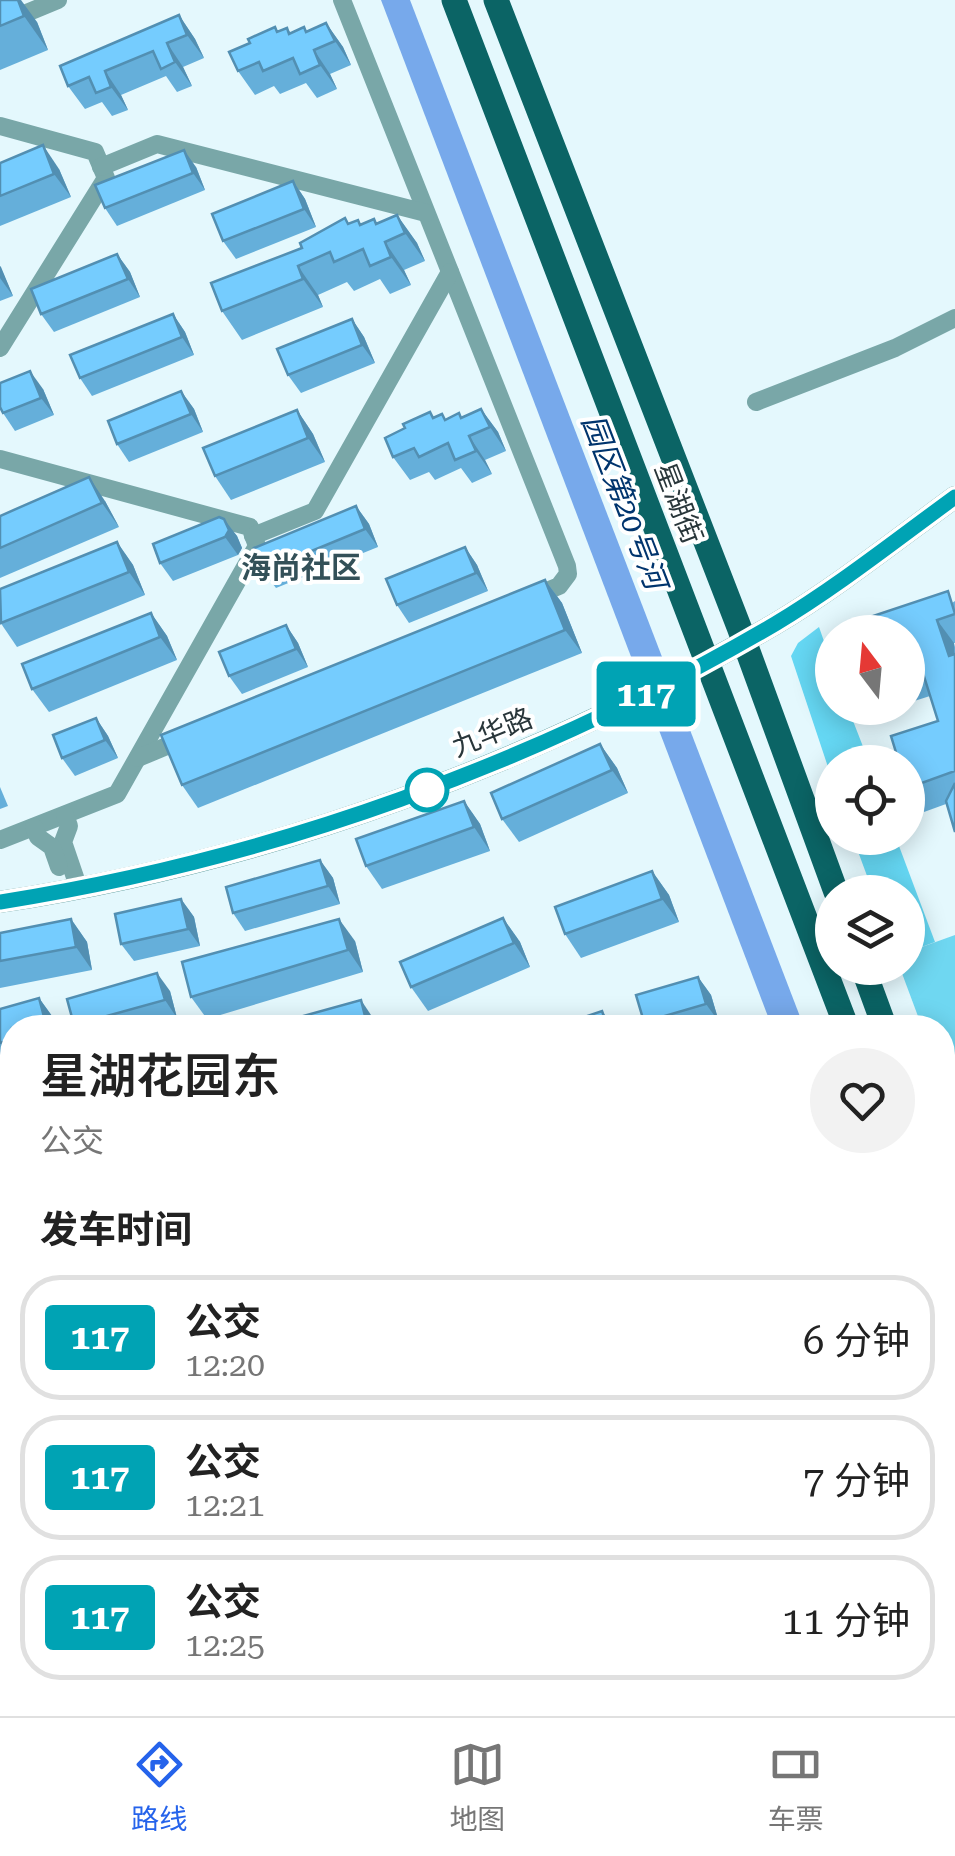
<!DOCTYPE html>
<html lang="zh">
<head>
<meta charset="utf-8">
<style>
  :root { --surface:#fff; --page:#f2f2f2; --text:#222; --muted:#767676; --line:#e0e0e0; --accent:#2563eb }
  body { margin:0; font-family:"Roboto Serif","Noto Sans SC",serif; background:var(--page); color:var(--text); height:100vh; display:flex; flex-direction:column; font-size:38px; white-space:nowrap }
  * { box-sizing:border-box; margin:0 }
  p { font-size:32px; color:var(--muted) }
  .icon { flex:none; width:55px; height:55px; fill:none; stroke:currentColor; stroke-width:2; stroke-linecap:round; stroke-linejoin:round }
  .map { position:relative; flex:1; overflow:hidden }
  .side { position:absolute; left:0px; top:1015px; width:955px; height:702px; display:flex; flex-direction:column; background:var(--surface); border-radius:40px 40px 0 0; box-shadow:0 5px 25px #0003 }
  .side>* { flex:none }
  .badge { padding:0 20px; border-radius:8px; font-size:35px; line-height:65px }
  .needle { width:65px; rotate:344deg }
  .fabs { position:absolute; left:815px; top:615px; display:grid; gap:20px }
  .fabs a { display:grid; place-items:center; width:110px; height:110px; border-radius:50%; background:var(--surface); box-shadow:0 5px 25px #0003; font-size:50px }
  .map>.badge { position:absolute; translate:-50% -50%; box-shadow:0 0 0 5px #fff }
  h2 { padding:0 40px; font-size:38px; line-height:90px }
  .round { display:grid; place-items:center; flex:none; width:105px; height:105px; border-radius:52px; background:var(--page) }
  .summary { display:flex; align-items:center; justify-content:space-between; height:170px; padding:0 40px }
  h1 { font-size:48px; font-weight:600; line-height:75px }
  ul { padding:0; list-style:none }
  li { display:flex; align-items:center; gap:30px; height:125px; margin:0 20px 15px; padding:0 20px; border:5px solid var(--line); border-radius:40px }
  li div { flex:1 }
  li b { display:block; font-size:38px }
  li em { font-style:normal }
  li .badge { min-width:110px; font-weight:700; text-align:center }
  .dock { display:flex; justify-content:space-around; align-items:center; height:140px; border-top:2px solid var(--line); background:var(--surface); font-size:28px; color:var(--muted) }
  .dock a { display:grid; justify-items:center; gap:5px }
  .dock .selected { color:var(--accent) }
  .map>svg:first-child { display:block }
  .green { fill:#6fd7f1 }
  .forest { fill:#65d7f3 }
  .water { fill:#77a9eb }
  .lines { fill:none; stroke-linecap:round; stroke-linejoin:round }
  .street { stroke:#79a7a8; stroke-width:18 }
  .secondary { stroke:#358283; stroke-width:22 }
  .primary { stroke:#0b6465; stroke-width:25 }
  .wall { fill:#65afda }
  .shaded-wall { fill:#528fb2 }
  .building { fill:#75ccfe; stroke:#528fb2; stroke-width:2.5 }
  .line-casing { stroke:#fff; stroke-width:22 }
  .line { stroke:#00a3b4; stroke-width:15 }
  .stop-dot { fill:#fff; stroke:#00a3b4; stroke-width:5 }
  .labels { text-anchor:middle; stroke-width:8; stroke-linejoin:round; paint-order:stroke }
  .street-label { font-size:28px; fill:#29363a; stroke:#fff }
  .water-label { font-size:30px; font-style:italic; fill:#00346d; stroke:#fff }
  .neighbourhood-label { font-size:30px; font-weight:bold; fill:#335058; stroke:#fff }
</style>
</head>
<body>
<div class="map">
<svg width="955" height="1716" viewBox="0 0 955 1716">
  <rect width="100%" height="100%" fill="#e4f8fd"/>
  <!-- green -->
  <g class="green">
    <polygon points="955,935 955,1055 943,1054 942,1028 922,1027 900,968 908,968 908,952"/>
    <polygon points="12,1270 12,1345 0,1348 0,1272"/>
    <polygon points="12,1443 12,1499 0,1502 0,1445"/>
  </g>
  <!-- forest -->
  <g class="forest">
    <polygon points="819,627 832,664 832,708 848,708 869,762 832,762 832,779 791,656 798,643"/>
    <polygon points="853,838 896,838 935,942 908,952 908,892 873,892"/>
    <polygon points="942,1444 955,1474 955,1529 943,1499"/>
  </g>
  <!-- water -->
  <g class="water">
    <polygon points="381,0 410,0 804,1027 772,1027"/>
    <polygon points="943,1370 955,1401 955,1474 943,1444"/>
  </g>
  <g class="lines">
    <!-- street -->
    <g class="street">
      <polyline points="342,0 567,566 568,574 559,586 530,598"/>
      <polyline points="0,24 58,0"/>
      <polyline points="0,126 95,152 106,178 0,348"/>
      <polyline points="101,167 157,144 426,213"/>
      <polyline points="756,402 895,348 955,318"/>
      <polyline points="0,459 250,527 257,546 117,794 0,840"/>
      <polyline points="253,536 315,511 450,272"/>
      <polyline points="138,758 186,738"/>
      <polyline points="65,815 69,826 63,842 79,889"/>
      <polyline points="34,827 38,837 52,847 59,867"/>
    </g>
    <!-- secondary -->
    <g class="secondary">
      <path d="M0,902C273,860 536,763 775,624C837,587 896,540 955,497"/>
      <polyline points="445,1705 450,1716"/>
      <polyline points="747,1705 751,1716"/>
      <polyline points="88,1716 114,1705"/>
    </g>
    <!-- primary -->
    <g class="primary">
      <polyline points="454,0 847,1028"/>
      <polyline points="496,0 739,627 836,892"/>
      <polyline points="863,968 885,1028"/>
      <polyline points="942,1102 955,1098"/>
      <polyline points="942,1144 955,1141"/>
      <polyline points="942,1169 955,1199"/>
      <polyline points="942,1269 955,1299"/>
      <polyline points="0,1378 12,1375"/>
      <polyline points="0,1418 12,1415"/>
    </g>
  </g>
  <!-- wall -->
  <g class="wall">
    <polygon points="0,0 37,22 48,50 0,70"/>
    <polygon points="179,15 195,39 204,58 183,67 192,86 177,92 166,76 121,95 128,110 112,116 102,102 85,109 68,86"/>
    <polygon points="326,23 343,47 351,65 330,74 337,89 317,98 306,83 280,94 274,86 255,95 238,71 250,43 275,27 278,32 287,28 291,33 304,27 307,32"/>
    <polygon points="0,163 59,169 71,197 0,226"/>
    <polygon points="196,167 205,190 117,226 105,208"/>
    <polygon points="293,181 305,199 316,227 236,259 223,241"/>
    <polygon points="397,215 417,243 425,261 404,270 411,285 390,294 380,279 354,291 347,282 318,295 323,307 242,340 222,311 302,248 358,220 361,225 374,219 377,223"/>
    <polygon points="117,254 130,272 140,297 54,332 41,314"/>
    <polygon points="0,266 13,296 0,301"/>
    <polygon points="173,314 185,332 194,355 92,396 80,378"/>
    <polygon points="352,319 364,337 375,363 301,393 288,375"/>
    <polygon points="43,389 54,415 15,431 3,413"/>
    <polygon points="181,391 194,409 203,432 129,462 117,444"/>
    <polygon points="481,409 498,432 506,451 485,460 492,474 472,483 461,468 435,480 429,472 410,480 393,457 405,428 430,412 434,418 446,419 459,413 462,418"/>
    <polygon points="297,410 313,434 325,462 231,500 215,476"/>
    <polygon points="105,501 119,527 0,578 0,516"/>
    <polygon points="356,506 369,524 378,547 276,588 263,571"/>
    <polygon points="219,517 237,536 242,548 238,555 173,581 160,563"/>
    <polygon points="117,542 133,565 145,595 17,647 0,622"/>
    <polygon points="465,547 477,565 488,591 409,623 397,605"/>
    <polygon points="545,580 562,603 582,653 198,808 182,785"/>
    <polygon points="955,601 955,643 954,643 955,647 955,832 946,804 924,812 908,788 938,721 930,696 908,703 908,632"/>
    <polygon points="151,613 167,636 177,660 49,712 32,689"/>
    <polygon points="286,625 298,643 308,667 242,694 229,676"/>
    <polygon points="96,718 108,736 118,758 75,776 62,758"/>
    <polygon points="600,744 617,768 628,793 519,842 502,819"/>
    <polygon points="0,787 8,806 0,809"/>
    <polygon points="464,801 480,824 490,851 382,889 366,866"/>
    <polygon points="320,860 333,878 340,904 245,931 233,913"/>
    <polygon points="652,871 669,895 679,922 581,958 565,934"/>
    <polygon points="181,899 194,917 200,946 134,961 121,944"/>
    <polygon points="503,918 520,942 530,967 428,1011 411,987"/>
    <polygon points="71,919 87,942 92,970 0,988 0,933"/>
    <polygon points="355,941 363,972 207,1019 191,997"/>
    <polygon points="698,977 711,995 719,1022 699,1028 648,1028 644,1022"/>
    <polygon points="170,991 177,1018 142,1028 76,1028 74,1025"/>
    <polygon points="39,998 52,1016 12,1028 12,1061 0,1064 0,1009"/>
    <polygon points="12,1522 12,1696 0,1701 0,1525"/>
    <polygon points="942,1618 951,1639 942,1646"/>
  </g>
  <!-- shaded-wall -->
  <g class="shaded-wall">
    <polygon points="18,0 21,0 37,22 48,50 24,16"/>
    <polygon points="179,15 195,39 204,58 187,35"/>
    <polygon points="326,23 343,47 351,65 335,41"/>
    <polygon points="167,43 183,67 192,86 175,62"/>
    <polygon points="314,50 330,74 337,89 320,65"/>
    <polygon points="105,71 121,95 128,110 111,87"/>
    <polygon points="43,145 59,169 71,197 54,174"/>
    <polygon points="184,150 196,167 205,190 193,173"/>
    <polygon points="293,181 305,199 316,227 304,209"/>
    <polygon points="397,215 417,243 425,261 405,233"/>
    <polygon points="385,242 404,270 411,285 391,257"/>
    <polygon points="117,254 130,272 140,297 128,279"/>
    <polygon points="0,266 1,267 13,296 0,278"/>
    <polygon points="298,266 318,295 323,307 303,279"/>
    <polygon points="173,314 185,332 194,355 182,337"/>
    <polygon points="352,319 364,337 375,363 362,345"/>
    <polygon points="30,371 43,389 54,415 41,398"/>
    <polygon points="181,391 194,409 203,432 191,414"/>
    <polygon points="481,409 498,432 506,451 490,427"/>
    <polygon points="297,410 313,434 325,462 308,438"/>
    <polygon points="469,436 485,460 492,474 476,451"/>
    <polygon points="89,477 105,501 119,527 102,503"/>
    <polygon points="356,506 369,524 378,547 365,529"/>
    <polygon points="224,519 237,536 242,548 238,555 225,537"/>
    <polygon points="117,542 133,565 145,595 129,572"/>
    <polygon points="465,547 477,565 488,591 476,573"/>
    <polygon points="545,580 562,603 582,653 565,630"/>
    <polygon points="151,613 167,636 177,660 160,637"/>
    <polygon points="937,620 954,643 955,664 949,656"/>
    <polygon points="286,625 298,643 308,667 296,649"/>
    <polygon points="96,718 108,736 118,758 105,740"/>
    <polygon points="600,744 617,768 628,793 612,770"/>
    <polygon points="464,801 480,824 490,851 474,827"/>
    <polygon points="320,860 333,878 340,904 328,886"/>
    <polygon points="652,871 669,895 679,922 662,899"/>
    <polygon points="181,899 194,917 200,946 188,929"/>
    <polygon points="503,918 520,942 530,967 514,943"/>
    <polygon points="71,919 87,942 92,970 76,947"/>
    <polygon points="339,919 355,941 363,972 348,950"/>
    <polygon points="157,973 170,991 177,1018 165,1000"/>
    <polygon points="698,977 711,995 719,1022 706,1004"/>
    <polygon points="39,998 52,1016 55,1028 47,1028"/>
    <polygon points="361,1000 373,1018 376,1028 368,1028"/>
    <polygon points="602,1011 614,1028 608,1028"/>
    <polygon points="942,1618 951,1639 942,1627"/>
  </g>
  <!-- building -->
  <g class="building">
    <polygon points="0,0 18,0 24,16 0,26"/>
    <polygon points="179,15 187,35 167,43 175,62 161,69 153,51 105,71 111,87 96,93 89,77 68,86 60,66"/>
    <polygon points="326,23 335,41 314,50 320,65 300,74 293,58 263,71 259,62 238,71 229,52 250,43 248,39 275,27 277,32 287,28 289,34 304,27 306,32"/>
    <polygon points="43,145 54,174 0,196 0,163"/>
    <polygon points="184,150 193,173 105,208 95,185"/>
    <polygon points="293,181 304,209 223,241 212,214"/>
    <polygon points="397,215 405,233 385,242 391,257 370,266 363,249 334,262 330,252 298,266 303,279 222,311 211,283 302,248 300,243 345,218 348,224 358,220 360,225 374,219 376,224"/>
    <polygon points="117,254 128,279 41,314 31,289"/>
    <polygon points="173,314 182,337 80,378 70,355"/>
    <polygon points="352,319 362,345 288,375 277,349"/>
    <polygon points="30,371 41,398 3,413 0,407 0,383"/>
    <polygon points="181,391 191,414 117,444 108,421"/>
    <polygon points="481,409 490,427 469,436 476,451 455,460 448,443 419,457 414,448 393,457 385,438 405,428 403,424 430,412 433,418 442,414 445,420 459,413 461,418"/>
    <polygon points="297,410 308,438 215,476 203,448"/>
    <polygon points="89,477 102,503 0,548 0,516"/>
    <polygon points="356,506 365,529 263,571 254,548"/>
    <polygon points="219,517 224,519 229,530 225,537 160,563 153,544"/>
    <polygon points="117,542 129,572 1,623 0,589"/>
    <polygon points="465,547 476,573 397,605 386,579"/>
    <polygon points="545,580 565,630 182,785 161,735"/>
    <polygon points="948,591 955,614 937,620 949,656 955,654 955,771 908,788 908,762 899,762 891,736 938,721 922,670 908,674 908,632 869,632 864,619"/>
    <polygon points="151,613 160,637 32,689 22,664"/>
    <polygon points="286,625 296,649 229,676 219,652"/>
    <polygon points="96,718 105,740 62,758 53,735"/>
    <polygon points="600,744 612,770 502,819 491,793"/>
    <polygon points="955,783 955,832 946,801"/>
    <polygon points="464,801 474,827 366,866 356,839"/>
    <polygon points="320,860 328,886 233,913 226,887"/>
    <polygon points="652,871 662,899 565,934 555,907"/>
    <polygon points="181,899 188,929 121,944 115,914"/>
    <polygon points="503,918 514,943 411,987 400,962"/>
    <polygon points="71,919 76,947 0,961 0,933"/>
    <polygon points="339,919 348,950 191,997 182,962"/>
    <polygon points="157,973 165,1000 74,1025 67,999"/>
    <polygon points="698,977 706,1004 644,1022 636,995"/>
    <polygon points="39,998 47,1028 12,1028 12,1039 0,1043 0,1009"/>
    <polygon points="361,1000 368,1028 260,1028"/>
    <polygon points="602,1011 608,1028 552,1028"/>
    <polygon points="12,1522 12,1665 0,1671 0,1525"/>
  </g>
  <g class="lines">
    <defs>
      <path id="line" d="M0,902C273,859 536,764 775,624C837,587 896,540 955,497"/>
    </defs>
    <!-- line casing -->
    <use href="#line" class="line-casing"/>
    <!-- line -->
    <use href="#line" class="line"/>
  </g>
  <!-- markers -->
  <circle class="stop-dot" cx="427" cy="790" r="20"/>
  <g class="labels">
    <!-- street labels -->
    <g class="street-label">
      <text transform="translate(679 503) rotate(69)" y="10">星湖街</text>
      <text transform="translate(492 732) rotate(-22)" y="10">九华路</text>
    </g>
    <!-- water labels -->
    <g class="water-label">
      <text transform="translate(624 502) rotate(69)" y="10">园区第20号河</text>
    </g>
    <!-- neighbourhood labels -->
    <g class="neighbourhood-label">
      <text x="301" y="578">海尚社区</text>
    </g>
  </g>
</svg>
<div class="fabs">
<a><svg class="needle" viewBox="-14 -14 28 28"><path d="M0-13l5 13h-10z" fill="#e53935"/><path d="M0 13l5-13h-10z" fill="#767676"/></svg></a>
<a><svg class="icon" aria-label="locate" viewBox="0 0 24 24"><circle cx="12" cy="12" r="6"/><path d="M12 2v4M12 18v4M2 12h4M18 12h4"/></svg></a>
<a><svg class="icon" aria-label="layers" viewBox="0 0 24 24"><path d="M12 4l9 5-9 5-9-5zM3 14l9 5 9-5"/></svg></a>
</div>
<b class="badge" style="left:646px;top:694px;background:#00a3b4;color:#fff">117</b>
<section class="side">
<div class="summary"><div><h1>星湖花园东</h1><p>公交</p></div><a class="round"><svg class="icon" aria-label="heart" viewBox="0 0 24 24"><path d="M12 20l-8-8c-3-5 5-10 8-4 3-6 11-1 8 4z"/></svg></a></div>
<h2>发车时间</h2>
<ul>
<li><span class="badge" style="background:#00a3b4;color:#fff">117</span><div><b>公交</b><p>12:20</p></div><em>6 分钟</em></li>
<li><span class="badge" style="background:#00a3b4;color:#fff">117</span><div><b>公交</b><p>12:21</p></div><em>7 分钟</em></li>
<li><span class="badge" style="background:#00a3b4;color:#fff">117</span><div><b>公交</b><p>12:25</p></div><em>11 分钟</em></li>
</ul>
</section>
</div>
<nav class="dock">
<a class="selected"><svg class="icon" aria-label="directions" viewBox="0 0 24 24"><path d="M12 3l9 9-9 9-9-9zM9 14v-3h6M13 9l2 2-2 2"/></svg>路线</a>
<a><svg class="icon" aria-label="map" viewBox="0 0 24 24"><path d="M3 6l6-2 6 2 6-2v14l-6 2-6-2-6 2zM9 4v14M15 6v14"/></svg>地图</a>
<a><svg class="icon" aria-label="tickets" viewBox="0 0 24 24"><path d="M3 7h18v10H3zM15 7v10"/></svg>车票</a>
</nav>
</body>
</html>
